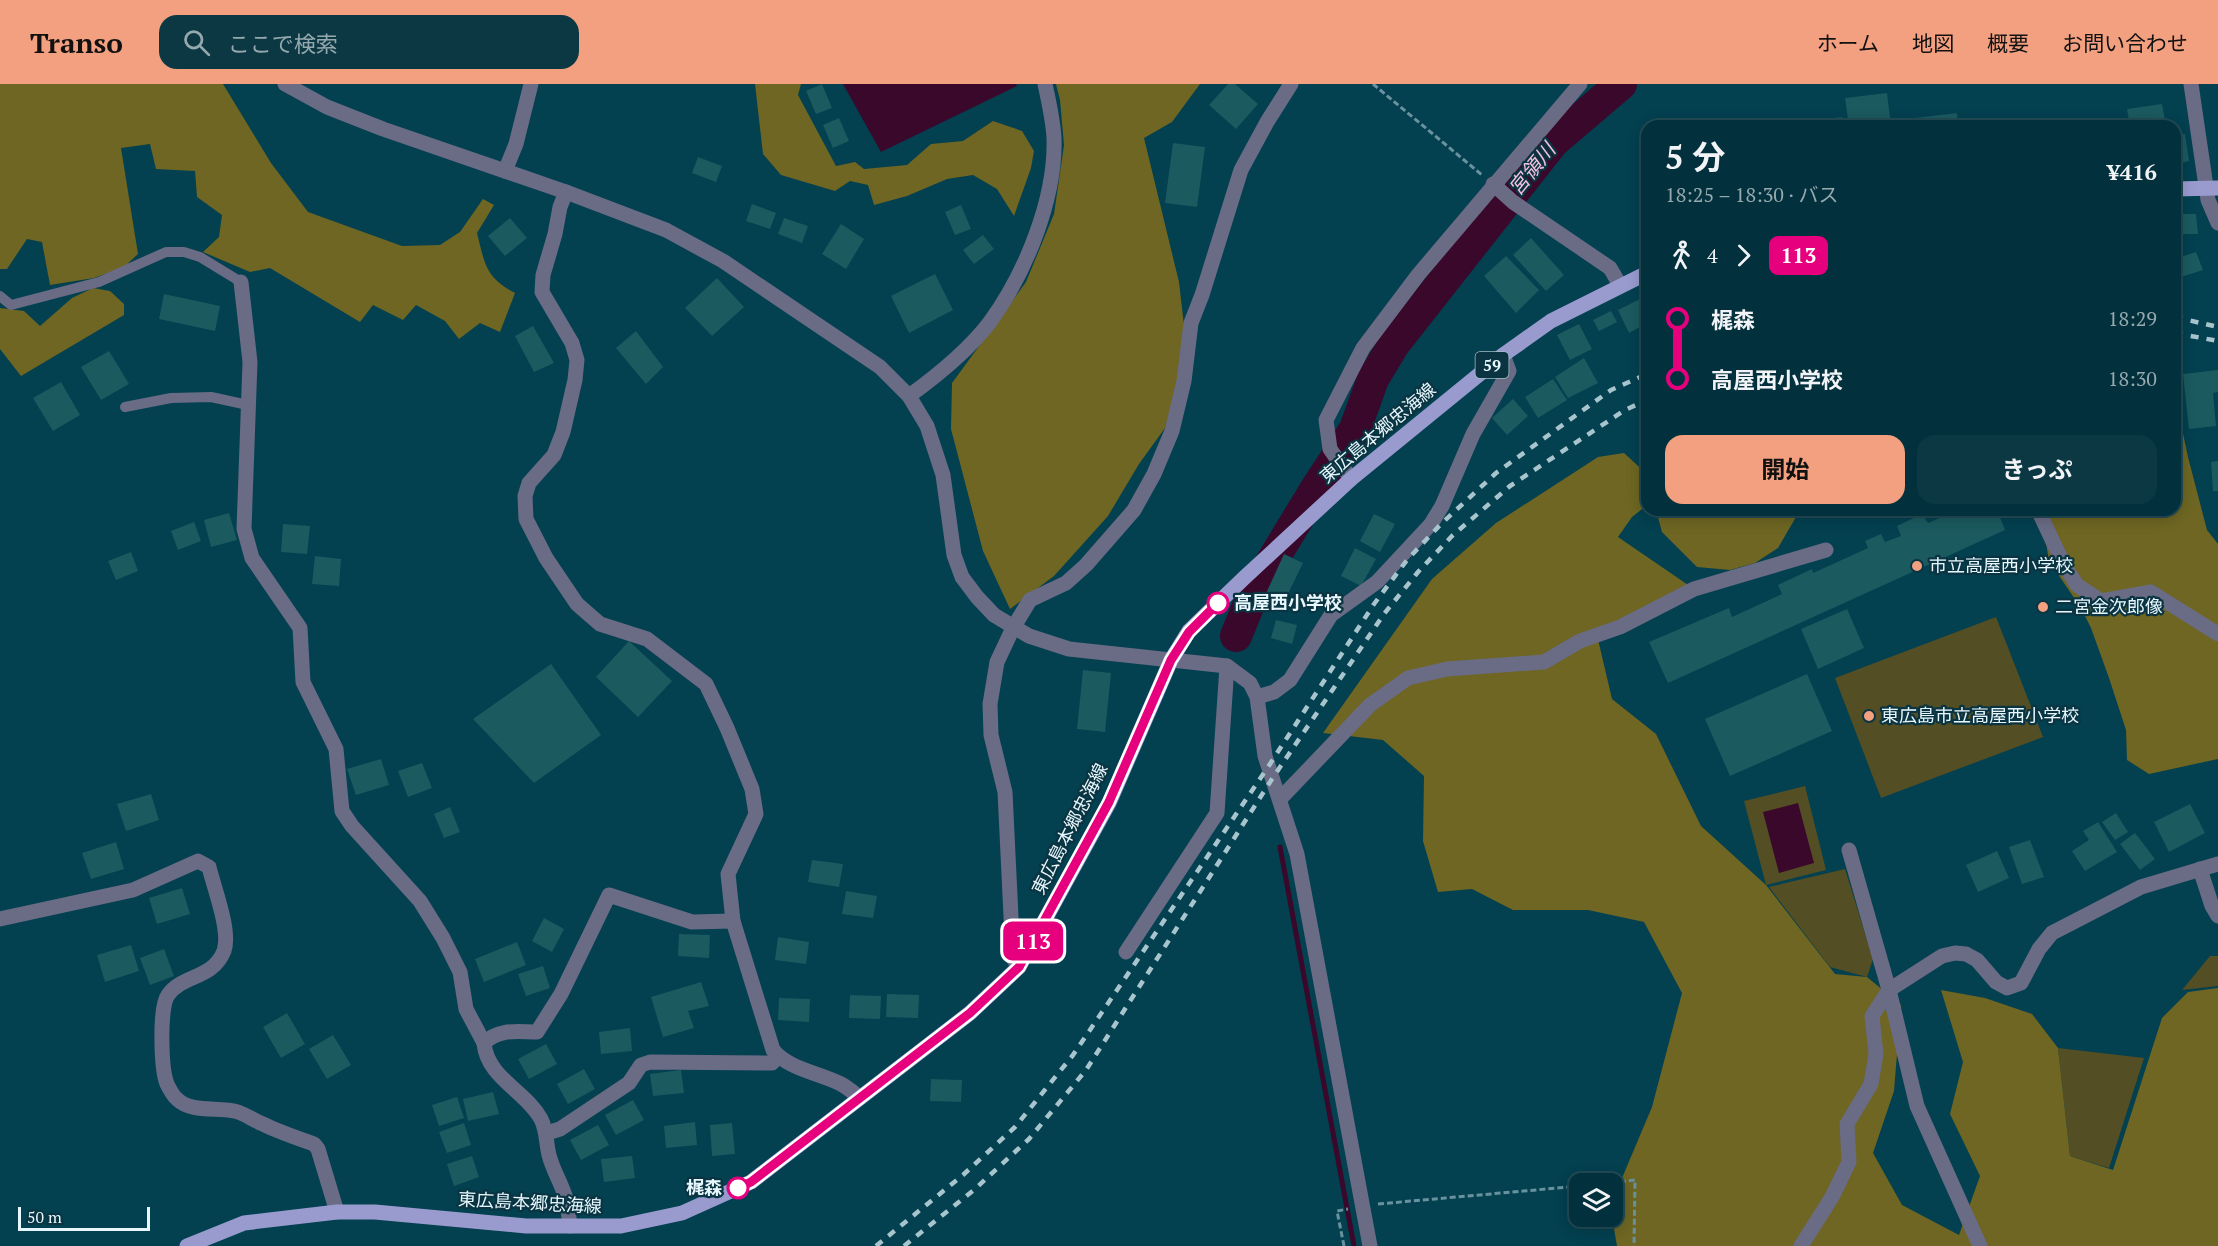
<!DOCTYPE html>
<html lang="ja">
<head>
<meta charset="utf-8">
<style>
  :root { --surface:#02303c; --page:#0c3843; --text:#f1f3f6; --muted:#96a9af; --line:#234b56; --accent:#f2a080 }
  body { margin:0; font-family:"PT Serif","Noto Sans JP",serif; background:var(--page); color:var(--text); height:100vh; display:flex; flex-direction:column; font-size:22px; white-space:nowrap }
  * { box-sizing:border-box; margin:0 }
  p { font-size:20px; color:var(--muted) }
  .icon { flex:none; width:33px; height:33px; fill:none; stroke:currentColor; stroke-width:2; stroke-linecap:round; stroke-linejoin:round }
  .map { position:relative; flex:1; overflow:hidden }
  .side { position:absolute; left:1641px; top:36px; width:540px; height:396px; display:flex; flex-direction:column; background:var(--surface); border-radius:18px; box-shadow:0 3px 15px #0003,0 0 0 2px var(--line) }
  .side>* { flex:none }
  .badge { padding:0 12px; border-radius:9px; font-size:21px; line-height:39px }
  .buttons { position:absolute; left:1569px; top:1089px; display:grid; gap:12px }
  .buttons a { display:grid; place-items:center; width:54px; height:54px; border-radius:12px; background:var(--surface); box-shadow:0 3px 15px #0003,0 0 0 2px var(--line); font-size:30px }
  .scale { position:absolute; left:18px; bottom:15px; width:132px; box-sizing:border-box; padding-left:6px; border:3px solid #e7f7fd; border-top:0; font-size:16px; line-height:21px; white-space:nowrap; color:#e7f7fd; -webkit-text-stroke:4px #0a3441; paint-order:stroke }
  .map>.badge { position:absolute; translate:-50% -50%; box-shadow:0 0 0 3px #fff }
  .legs { display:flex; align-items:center; gap:9px; height:66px; padding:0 24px; font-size:20px }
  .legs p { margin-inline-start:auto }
  .head { display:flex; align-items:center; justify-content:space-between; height:102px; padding:0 24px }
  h1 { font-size:33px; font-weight:700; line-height:45px }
  .cta { display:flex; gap:12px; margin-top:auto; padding:12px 24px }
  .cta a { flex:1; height:69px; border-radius:18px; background:var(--accent); color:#111; font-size:24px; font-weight:700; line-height:69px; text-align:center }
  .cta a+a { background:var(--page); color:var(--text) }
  ul { padding:0 24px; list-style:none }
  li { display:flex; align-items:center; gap:21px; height:60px; font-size:22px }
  li i { display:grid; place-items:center; width:9px; height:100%; margin:0 8px; background:currentColor }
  li i::after { content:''; width:15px; height:15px; margin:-8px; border:4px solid; border-radius:50%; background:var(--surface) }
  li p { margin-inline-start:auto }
  li:first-child i { background:linear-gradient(#0000 50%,currentColor 0) }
  li:last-child i { background:linear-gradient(currentColor 50%,#0000 0) }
  header { display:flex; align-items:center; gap:36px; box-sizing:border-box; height:84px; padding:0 30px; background:var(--accent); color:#111 }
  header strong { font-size:28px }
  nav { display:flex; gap:33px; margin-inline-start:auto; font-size:21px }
  .search { width:420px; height:54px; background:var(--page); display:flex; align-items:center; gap:15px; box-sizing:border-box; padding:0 21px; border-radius:18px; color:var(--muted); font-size:22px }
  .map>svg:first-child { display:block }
  .green { fill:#534e23 }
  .forest { fill:#6e6622 }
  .water { fill:#3a082b }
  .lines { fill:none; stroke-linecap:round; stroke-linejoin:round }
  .stream { stroke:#3a082b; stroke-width:5 }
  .river { stroke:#3a082b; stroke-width:32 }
  .building { fill:#1b5a5f }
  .path { stroke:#69929e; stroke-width:3; stroke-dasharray:6 3; stroke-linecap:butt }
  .service { stroke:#6a6b85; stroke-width:10 }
  .minor { stroke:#6a6b85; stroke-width:15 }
  .tertiary { stroke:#6a6b85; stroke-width:15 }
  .primary { stroke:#999bcf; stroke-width:15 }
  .rail { stroke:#a8c4cd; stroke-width:4.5; stroke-dasharray:8 8; stroke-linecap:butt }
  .line-1-casing { stroke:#fff; stroke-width:14 }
  .line-1 { stroke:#e6007e; stroke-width:9 }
  .poi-dot { fill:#f2a080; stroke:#0a3441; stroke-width:2 }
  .stop-1-dot { fill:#fff; stroke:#e6007e; stroke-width:3 }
  .labels { text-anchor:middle; stroke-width:4.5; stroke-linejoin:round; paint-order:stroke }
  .shield { fill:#0a3441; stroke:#a5bcc5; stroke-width:1.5 }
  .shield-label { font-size:16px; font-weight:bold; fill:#e7f7fd }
  .street-label { font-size:18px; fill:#e7f7fd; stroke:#0a3441 }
  .poi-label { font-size:18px; fill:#e7f7fd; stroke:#0a3441; text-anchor:start }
  .stop-label { font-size:18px; font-weight:bold; fill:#e7f7fd; stroke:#0a3441; text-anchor:start }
  .water-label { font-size:20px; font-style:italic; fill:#f6c2e1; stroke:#0a3441 }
</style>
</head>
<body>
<header>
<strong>Transo</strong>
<div class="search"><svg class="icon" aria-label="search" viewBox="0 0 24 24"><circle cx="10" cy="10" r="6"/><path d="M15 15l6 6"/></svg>ここで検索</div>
<nav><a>ホーム</a><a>地図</a><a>概要</a><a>お問い合わせ</a></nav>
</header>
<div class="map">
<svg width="2218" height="1162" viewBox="0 0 2218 1162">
  <rect width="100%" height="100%" fill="#034050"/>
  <!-- green -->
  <g class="green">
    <polygon points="1996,533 2043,653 1881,714 1835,594"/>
    <polygon points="1805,702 1826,786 1766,801 1744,717"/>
    <polygon points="1845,785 1873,875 1867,893 1830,883 1769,803"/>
    <polygon points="2210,872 2218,872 2218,902 2182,906"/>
    <polygon points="2058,964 2144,974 2109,1084 2070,1072"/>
  </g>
  <!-- forest -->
  <g class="forest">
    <path d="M0,0H223L271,79L308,128L402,162L440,161L460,148L483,115L494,121L477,149C485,180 485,193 515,209L500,248L480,239L459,255L445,237L416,221L403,236L373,221L360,238L270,184L250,188L203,168L219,153L222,131L197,113L195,87L156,85L150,60L121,64L138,170L124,183L94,194L50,201L42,158L27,155L7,185H0Z"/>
    <polygon points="755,0 801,0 798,11 836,82 855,78 864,85 907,81 931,60 963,57 993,37 1022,47 1034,67 1031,84 1014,132 997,105 973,91 947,95 907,112 874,121 868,101 850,97 835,107 781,91 763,70"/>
    <polygon points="1056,0 1200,0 1172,38 1144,54 1179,198 1187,268 1165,344 1139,380 1108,432 1054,492 1010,525 983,467 951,345 952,299 1026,198 1054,130 1064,61 1060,16"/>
    <polygon points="93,204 110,207 124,220 124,231 21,292 0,265 0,224 24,227 40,242 72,214"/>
    <polygon points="2175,312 2188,373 2207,446 2218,460 2218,675 2149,690 2127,676 2126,646 2109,594 2091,544 2081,524 2049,477 2042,434 2038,426 2175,426"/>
    <polygon points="1624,369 1647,390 1647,421 1632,433 1618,453 1694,505 1597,551 1612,615 1656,650 1701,742 1766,801 1835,890 1867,893 1901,921 1894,1007 1873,1069 1902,1121 1959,1151 1980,1092 1950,1030 1963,978 1941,906 1985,914 2032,930 2058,964 2070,1072 2113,1086 2162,934 2188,908 2218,904 2218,1162 1617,1162 1613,1139 1614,1113 1652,1023 1682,909 1644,838 1588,826 1513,826 1472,805 1438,808 1423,757 1424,692 1383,656 1323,649 1432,495 1496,439 1598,373"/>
    <polygon points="1656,426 1800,426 1778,464 1755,479 1730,486 1697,483 1662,448"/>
  </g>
  <!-- water -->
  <g class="water">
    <polygon points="843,0 1016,0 1017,2 881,68"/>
    <polygon points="1798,719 1814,779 1779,789 1763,728"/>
  </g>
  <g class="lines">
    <!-- stream -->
    <polyline class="stream" points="1280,763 1354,1162"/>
    <!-- river -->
    <polyline class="river" points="1236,552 1255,505 1317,403 1355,345 1373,295 1394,260 1553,58 1621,0"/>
  </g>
  <!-- building -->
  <g class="building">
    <polygon points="822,0 832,24 816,30 806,7"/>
    <polygon points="1228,0 1235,0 1258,20 1236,45 1209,21"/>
    <polygon points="1887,9 1891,42 1849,42 1845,14"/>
    <polygon points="2162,20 2166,42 2130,42 2127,25"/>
    <polygon points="1957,29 1958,42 1916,42 1915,34"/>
    <polygon points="1842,33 1843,42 1800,42 1800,38"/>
    <polygon points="839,34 849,57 833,64 823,41"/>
    <polygon points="2185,50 2189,77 2175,80 2175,52"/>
    <polygon points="1173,59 1205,63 1197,123 1165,119"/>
    <polygon points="698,73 722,82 716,98 692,89"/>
    <polygon points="752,120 776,129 770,145 746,137"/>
    <polygon points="961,121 971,145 955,151 945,128"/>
    <polygon points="2175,130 2196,130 2198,150 2175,150"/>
    <polygon points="510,134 527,154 505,172 488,152"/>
    <polygon points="784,134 808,142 802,159 778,150"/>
    <polygon points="841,140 864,155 846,185 822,170"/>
    <polygon points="983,151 994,165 974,180 963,166"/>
    <polygon points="1531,154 1564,191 1546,207 1513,171"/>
    <polygon points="2196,168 2203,186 2178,194 2175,175"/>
    <polygon points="1506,172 1539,206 1516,229 1484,192"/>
    <polygon points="935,190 953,226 909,249 891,212"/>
    <polygon points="717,194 744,223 712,252 685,224"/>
    <polygon points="164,210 220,222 215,247 159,235"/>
    <polygon points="1644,213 1647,220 1647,239 1629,249 1618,226"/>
    <polygon points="1611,227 1617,238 1599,247 1593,236"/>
    <polygon points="1579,240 1592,265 1570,276 1557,251"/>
    <polygon points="533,242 554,279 534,288 515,252"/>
    <polygon points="636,247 663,283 646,300 616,264"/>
    <polygon points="109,267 129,300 101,316 81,283"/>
    <polygon points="1584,274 1598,299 1568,314 1555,293"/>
    <polygon points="2218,286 2218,308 2213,309 2216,342 2189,345 2183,290"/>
    <polygon points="1553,295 1567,316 1538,334 1525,313"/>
    <polygon points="61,298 80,331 53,347 33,314"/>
    <polygon points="1513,315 1528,332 1507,351 1492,334"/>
    <polygon points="2218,377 2218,407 2213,407 2211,378"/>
    <polygon points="1939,426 1997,426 2005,446 1668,599 1649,558 1729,524 1732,533 1782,510 1778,501 1812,485 1813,489 1868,464 1865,457 1881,450 1885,458 1901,452 1897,442 1922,430 1928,439 1942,433"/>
    <polygon points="229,429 237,456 211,463 204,436"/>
    <polygon points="1374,430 1395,440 1380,468 1360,457"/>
    <polygon points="194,438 201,457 178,466 171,447"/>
    <polygon points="283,440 310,442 307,470 281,468"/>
    <polygon points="1355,464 1376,475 1361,502 1341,492"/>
    <polygon points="131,468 138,487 116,496 108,477"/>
    <polygon points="1284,470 1303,479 1281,524 1263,516"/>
    <polygon points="315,472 341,475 339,502 312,500"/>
    <polygon points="1847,525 1864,564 1818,585 1801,545"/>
    <polygon points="1276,536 1297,541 1292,560 1271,554"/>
    <polygon points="629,557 672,597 638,633 596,593"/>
    <polygon points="551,580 601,651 534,699 473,635"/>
    <polygon points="1083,586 1111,589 1105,648 1077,645"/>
    <polygon points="1807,590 1832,647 1730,692 1705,635"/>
    <polygon points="381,675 389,701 356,711 347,685"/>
    <polygon points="422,679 432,704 408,713 398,687"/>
    <polygon points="151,710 159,736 126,747 117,720"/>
    <polygon points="2190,720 2205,749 2169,768 2154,738"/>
    <polygon points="450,723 460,748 444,754 434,730"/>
    <polygon points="2116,729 2128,748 2115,756 2102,738"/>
    <polygon points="2098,738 2117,768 2085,787 2072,767 2089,756 2083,747"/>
    <polygon points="2135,749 2155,775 2140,786 2120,760"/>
    <polygon points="2030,756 2044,793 2022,800 2009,763"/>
    <polygon points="116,758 124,785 91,795 82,769"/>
    <polygon points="1997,767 2009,794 1978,808 1966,781"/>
    <polygon points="812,776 843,780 839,803 808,798"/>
    <polygon points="182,804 190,830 157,840 149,814"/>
    <polygon points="846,807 877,812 873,834 842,830"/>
    <polygon points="544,834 564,845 552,868 532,857"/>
    <polygon points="679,850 710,851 709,874 678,872"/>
    <polygon points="778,853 809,858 806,880 775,876"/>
    <polygon points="517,858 526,881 484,898 475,875"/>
    <polygon points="131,861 139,887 105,898 97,871"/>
    <polygon points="164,865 174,892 150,901 140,874"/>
    <polygon points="543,882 550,904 526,912 518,890"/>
    <polygon points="701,898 709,922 688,927 694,944 663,953 651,913"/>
    <polygon points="887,910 919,911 918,934 886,933"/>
    <polygon points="850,911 881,912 880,935 849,934"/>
    <polygon points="779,914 810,915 809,938 778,936"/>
    <polygon points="287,929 305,960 281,974 263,943"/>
    <polygon points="630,944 632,967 601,970 599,948"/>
    <polygon points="333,951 351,981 327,995 309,965"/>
    <polygon points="546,960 557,980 529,995 518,975"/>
    <polygon points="584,985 595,1005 568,1020 557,1000"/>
    <polygon points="681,986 684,1009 653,1012 650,990"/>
    <polygon points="931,995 962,996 961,1018 930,1017"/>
    <polygon points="493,1008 499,1030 468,1037 463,1015"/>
    <polygon points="457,1013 464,1034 439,1042 432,1021"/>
    <polygon points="633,1016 644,1036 616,1051 605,1031"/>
    <polygon points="695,1038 697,1061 666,1064 664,1042"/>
    <polygon points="464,1039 471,1061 447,1069 439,1048"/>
    <polygon points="732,1039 735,1070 712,1072 710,1041"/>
    <polygon points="598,1041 609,1061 581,1076 570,1056"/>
    <polygon points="472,1072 479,1093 454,1102 447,1080"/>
    <polygon points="632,1072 635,1094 604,1098 601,1075"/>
  </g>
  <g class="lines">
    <!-- path -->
    <g class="path">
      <polyline points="1373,0 1482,91"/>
      <polyline points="1602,1100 1635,1096 1634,1162"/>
      <polyline points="1378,1120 1580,1102"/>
      <polyline points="1344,1162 1337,1127 1348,1125"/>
    </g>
    <!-- service -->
    <g class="service">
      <polyline points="0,212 11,221 99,198 166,168 184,168 200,173 241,198"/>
      <polyline points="125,323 171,314 211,313 248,321"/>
    </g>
    <!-- minor -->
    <g class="minor">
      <polyline points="2191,0 2208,116 2218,139"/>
      <polyline points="505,87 516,60 531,0"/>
      <polyline points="1493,100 1513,118 1610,184 1620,201"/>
      <path d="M566,108L560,123L555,150L543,191L542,208L572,259L577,276L575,296L563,348L554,371L529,399L525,412L526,435L546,474L577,520L600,540L647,555L706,600L727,644L752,705L756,730L728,790L733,837L773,966C788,985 820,989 841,1000C847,1003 854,1009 860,1014"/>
      <polyline points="241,198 250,278 244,445 252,474 300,544 303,598 336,665 342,727 352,742 420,817 443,854 460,888 466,925 484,959"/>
      <polyline points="2038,426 2064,481 2077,501 2101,517 2151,508 2218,550"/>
      <polyline points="1257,613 1274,608 1290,596 1331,531 1377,498 1431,440 1442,422 1473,350 1509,287 1503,271"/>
      <polyline points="1280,715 1370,621 1408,594 1447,585 1544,578 1580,557 1620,543 1694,505 1826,466"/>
      <polyline points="1849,766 1889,906 1917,1022 1980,1162"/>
      <polyline points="2200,785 2212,822 2218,832"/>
      <path d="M0,835L133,806L198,777L209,783C214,804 231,847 224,867C212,896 183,890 168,911C159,923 161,985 167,1000C169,1004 173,1012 177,1015C192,1030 220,1022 238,1028C247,1031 255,1037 263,1040C279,1048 297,1054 314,1060L318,1065L337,1128"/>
      <polyline points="1126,868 1217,729 1227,582"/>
      <polyline points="1019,883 1013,874 1005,708 991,651 990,620 997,578 1013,544 1030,516 1066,499 1086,481 1134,426 1154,390 1172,347 1184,297 1191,239 1202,211 1241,86 1267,38 1291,0"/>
      <polyline points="547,1049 560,1045 629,999 641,981 650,978 772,979 778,972"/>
      <path d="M570,1142C569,1133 568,1124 566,1115C562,1100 553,1087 549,1071C546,1059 547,1047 541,1035C526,1007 487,994 484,959C499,944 518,948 537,948L561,910L609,811L692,838L733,837"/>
      <polyline points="1801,1162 1832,1113 1849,1078 1847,1040 1871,1000 1876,970 1872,932 1889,906 1942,872 1955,869 1966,870 1977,876 1996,898 2007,904 2021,899 2039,865 2052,849 2141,803 2218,780"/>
    </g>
    <!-- tertiary -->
    <g class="tertiary">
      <polyline points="285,0 327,23 383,45 566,108 666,146 723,177 880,283 909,312 927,342 943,391 954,471 962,493 977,513 994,531 1029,552 1069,565 1227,582 1250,599 1257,613 1265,672 1297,770 1370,1162"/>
      <path d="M909,312C938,291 968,267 990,238C1025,190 1056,115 1054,54C1053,36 1049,18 1045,0"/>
      <polyline points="1351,395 1330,365 1326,336 1363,264 1418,191 1580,0"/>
    </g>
    <!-- primary -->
    <g class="primary">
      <polyline points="2175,105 2218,104"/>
      <polyline points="187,1162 244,1139 337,1128 375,1128 526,1142 621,1142 682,1129 751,1098 970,929 1019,883 1109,719 1171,576 1189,547 1244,494 1351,395 1503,271 1551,237 1647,189"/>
    </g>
    <!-- rail -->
    <g class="rail">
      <polyline points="2175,233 2218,243"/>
      <polyline points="2175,249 2218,257"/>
      <polyline points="876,1162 963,1091 1015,1043 1073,971 1268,683 1374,520 1407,476 1441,440 1496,389 1611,306 1647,290"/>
      <polyline points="904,1162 975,1105 1029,1055 1086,986 1272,695 1384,530 1418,488 1452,452 1510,402 1625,326 1647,316"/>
    </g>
  </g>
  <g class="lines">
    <defs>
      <polyline id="line-1" points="738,1104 751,1098 970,929 1019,883 1109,718 1171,576 1189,548 1218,519"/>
    </defs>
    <!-- line-1 casing -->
    <use href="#line-1" class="line-1-casing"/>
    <!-- line-1 -->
    <use href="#line-1" class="line-1"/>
  </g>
  <!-- markers -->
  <g class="poi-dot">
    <circle cx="1917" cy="482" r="6"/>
    <circle cx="2043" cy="523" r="6"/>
    <circle cx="1869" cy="632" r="6"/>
  </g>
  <g class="stop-1-dot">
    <circle cx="1218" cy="519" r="10"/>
    <circle cx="738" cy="1104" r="10"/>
  </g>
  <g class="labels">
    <!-- shield labels -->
    <rect class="shield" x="1475.5" y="268" width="33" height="26" rx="4.5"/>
    <g class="shield-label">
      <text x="1492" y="287">59</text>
    </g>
    <!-- street labels -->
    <g class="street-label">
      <text transform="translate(1378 349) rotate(-40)" y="6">東広島本郷忠海線</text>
      <text transform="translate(1070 745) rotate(-63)" y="6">東広島本郷忠海線</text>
      <text transform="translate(530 1119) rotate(3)" y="6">東広島本郷忠海線</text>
    </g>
    <!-- poi labels -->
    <g class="poi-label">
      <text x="1929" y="488">市立高屋西小学校</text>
      <text x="2055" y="529">二宮金次郎像</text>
      <text x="1881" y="638">東広島市立高屋西小学校</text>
    </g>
    <!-- stop labels -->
    <g class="stop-label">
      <text x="1234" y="525">高屋西小学校</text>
      <text x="722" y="1110" text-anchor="end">梶森</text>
    </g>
    <!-- water labels -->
    <g class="water-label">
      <text transform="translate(1532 85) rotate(-51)" y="7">宮領川</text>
    </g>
  </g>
</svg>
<div class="buttons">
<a><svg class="icon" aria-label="layers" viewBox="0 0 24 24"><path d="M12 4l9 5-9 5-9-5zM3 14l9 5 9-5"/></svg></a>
</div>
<div class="scale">50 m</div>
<b class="badge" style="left:1033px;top:857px;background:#e6007e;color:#fff">113</b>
<section class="side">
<div class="head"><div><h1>5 分</h1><p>18:25 – 18:30 · バス</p></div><b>¥416</b></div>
<div class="legs"><svg class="icon" aria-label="walk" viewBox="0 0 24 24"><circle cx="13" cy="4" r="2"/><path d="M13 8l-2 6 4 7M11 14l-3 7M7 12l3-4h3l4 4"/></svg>4<svg class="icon" aria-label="forward" viewBox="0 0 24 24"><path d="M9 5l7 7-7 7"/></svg><b class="badge" style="background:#e6007e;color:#fff">113</b></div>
<ul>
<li><i style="color:#e6007e"></i><b>梶森</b><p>18:29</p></li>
<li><i style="color:#e6007e"></i><b>高屋西小学校</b><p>18:30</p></li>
</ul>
<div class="cta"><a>開始</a><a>きっぷ</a></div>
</section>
</div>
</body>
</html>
